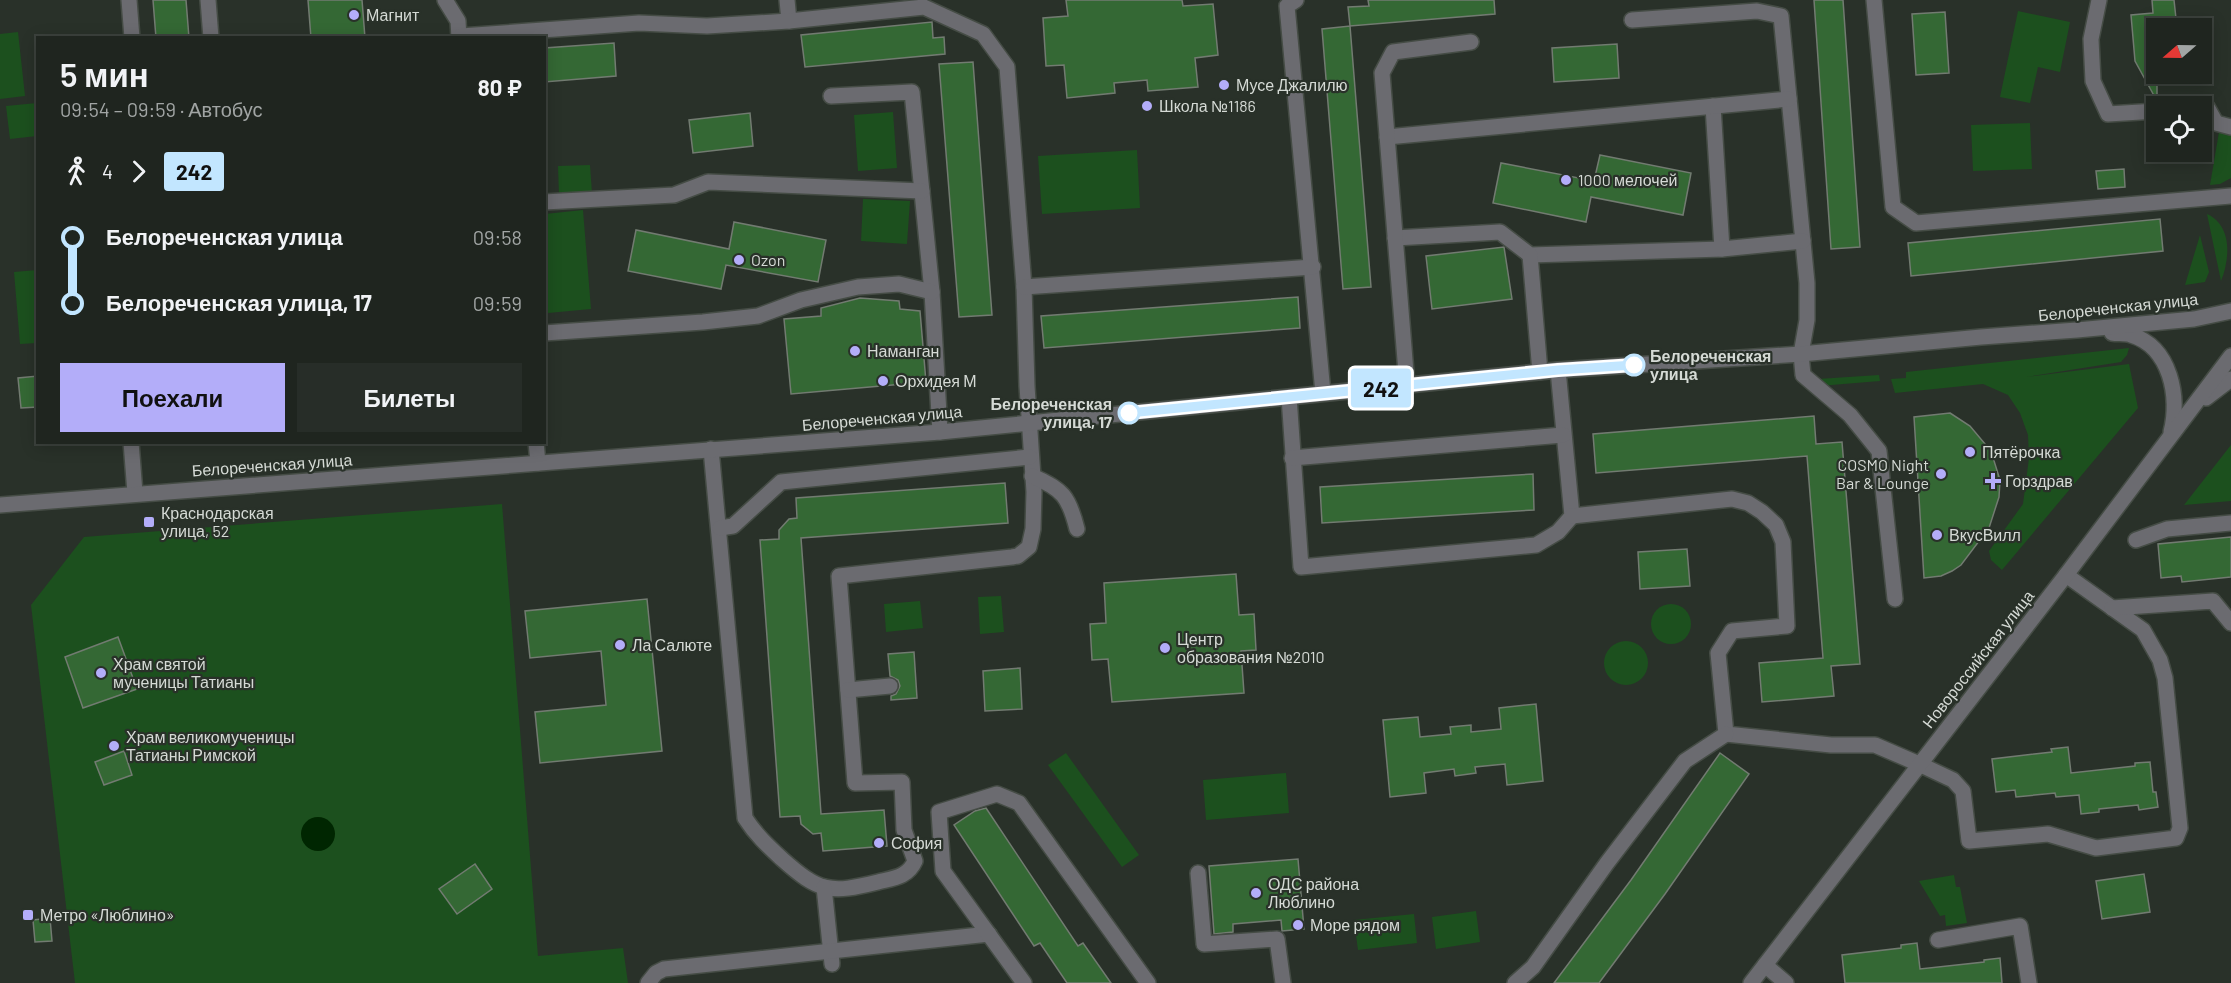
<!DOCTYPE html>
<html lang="ru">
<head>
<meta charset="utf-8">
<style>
  :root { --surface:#1f251f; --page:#272d28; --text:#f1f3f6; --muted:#a1a5a4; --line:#3c423d; --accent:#b3adf9 }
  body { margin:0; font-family:Barlow,sans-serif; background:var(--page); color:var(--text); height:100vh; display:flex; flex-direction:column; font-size:22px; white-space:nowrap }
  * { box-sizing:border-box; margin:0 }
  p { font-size:20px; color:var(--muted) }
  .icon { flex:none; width:33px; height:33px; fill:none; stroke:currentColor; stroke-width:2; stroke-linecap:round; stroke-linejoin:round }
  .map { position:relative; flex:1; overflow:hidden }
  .sheet { position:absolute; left:36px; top:36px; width:510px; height:408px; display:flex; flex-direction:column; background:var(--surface); border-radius:0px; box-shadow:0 3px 15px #0003,0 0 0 2px var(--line) }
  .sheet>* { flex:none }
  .badge { padding:0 12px; border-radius:4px; font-size:21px; line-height:39px }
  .needle { width:39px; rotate:250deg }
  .buttons { position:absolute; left:2146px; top:18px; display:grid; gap:12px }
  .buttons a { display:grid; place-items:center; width:66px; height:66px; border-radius:0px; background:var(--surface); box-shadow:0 3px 15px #0003,0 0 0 2px var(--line); font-size:30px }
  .map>.badge { position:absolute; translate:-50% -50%; box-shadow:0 0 0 3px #fff }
  .legs { display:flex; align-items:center; gap:9px; height:66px; padding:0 24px; font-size:20px }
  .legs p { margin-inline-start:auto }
  .head { display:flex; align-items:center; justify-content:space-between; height:102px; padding:0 24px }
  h1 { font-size:33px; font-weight:600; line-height:45px }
  .cta { display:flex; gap:12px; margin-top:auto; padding:12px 24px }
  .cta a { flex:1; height:69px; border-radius:0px; background:var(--accent); color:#111; font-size:24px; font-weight:600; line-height:69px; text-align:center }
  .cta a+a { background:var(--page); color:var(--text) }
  ul { padding:0 24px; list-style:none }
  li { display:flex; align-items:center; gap:21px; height:66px; font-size:22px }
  li i { display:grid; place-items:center; width:9px; height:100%; margin:0 8px; background:currentColor }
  li i::after { content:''; width:15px; height:15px; margin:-8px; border:4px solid; border-radius:50%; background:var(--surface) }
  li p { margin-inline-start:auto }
  li:first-child i { background:linear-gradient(#0000 50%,currentColor 0) }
  li:last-child i { background:linear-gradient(currentColor 50%,#0000 0) }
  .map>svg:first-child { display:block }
  .green { fill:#1c501e }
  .water { fill:#002601 }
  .building { fill:#346834; stroke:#727b71; stroke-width:1.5 }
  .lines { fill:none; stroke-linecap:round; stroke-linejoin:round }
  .minor-casing { stroke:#454c45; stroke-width:18 }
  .minor { stroke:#6b6b70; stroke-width:15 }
  .line-1-casing { stroke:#fff; stroke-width:14 }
  .line-1 { stroke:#c2e6ff; stroke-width:9 }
  .poi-dot { fill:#b3adf9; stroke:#293129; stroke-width:2 }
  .stop-1-dot { fill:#fff; stroke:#c2e6ff; stroke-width:3 }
  .labels { text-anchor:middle; stroke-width:4.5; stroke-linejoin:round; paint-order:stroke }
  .poi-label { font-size:16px; fill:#d5dad5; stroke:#293129; text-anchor:start }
  .street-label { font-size:16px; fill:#d5dad5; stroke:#293129 }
  .stop-label { font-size:16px; font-weight:bold; fill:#d5dad5; stroke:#293129; text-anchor:start }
</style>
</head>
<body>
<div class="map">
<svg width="2231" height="983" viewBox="0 0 2231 983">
  <rect width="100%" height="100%" fill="#293129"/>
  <!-- green -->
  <g class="green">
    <polygon points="2018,11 2070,22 2060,72 2038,67 2030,103 2000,97"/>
    <polygon points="18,32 25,96 0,99 0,34"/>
    <polygon points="37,103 37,136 10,139 6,106"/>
    <polygon points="893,112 897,168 858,171 854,115"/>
    <polygon points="2030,123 2032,169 1973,171 1971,125"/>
    <polygon points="2219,132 2231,135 2231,178 2220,184 2210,185"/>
    <polygon points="1137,150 1140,208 1042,214 1038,156"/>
    <polygon points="590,165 592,193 559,195 558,166"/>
    <polygon points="863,199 910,201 907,244 861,241"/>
    <polygon points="583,210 591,309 548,313 544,268 545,214"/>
    <path d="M2207,214C2231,225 2231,256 2221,281Z"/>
    <polygon points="2200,235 2209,272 2205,282 2185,285"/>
    <polygon points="37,270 37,343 20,344 14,272"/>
    <polygon points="2129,348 2127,355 2121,362 2026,377 2129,364 2138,408 2002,570 1991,560 1989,551 2023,504 2029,458 2028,435 2020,413 2008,395 1983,384 1895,393 1891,379 1906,378 1906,372"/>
    <polygon points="1879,375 1880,381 1819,386 1818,379"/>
    <polygon points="2231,445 2231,501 2184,505"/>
    <polygon points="502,504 538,956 623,948 628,983 75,983 31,605 84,537"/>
    <polygon points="1001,596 1004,632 980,634 978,597"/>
    <polygon points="920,601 923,628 886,632 884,604"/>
    <circle cx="1671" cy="624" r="20"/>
    <circle cx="1626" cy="663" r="22"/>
    <polygon points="1066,753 1139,855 1122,867 1048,765"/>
    <polygon points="1286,773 1289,813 1206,820 1203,780"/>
    <polygon points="1954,875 1956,887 1960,887 1967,923 1946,926 1945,915 1940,916 1919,881"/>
    <polygon points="1476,911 1480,942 1436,949 1432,917"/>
    <polygon points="1414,914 1417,943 1358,950 1354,920"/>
  </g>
  <!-- water -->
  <circle class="water" cx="318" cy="834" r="17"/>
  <!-- building -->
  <g class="building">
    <polygon points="153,0 186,0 189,38 156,38"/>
    <polygon points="308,0 362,0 365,38 311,38"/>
    <polygon points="1066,0 1182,0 1183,6 1213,4 1218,55 1195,58 1198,87 1148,91 1147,80 1114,83 1115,93 1067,98 1064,65 1046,66 1043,18 1068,16"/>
    <polygon points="1368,0 1494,0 1495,14 1350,26 1348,7 1369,6"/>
    <polygon points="1814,0 1843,0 1860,247 1831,249"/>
    <polygon points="2152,0 2174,0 2177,28 2157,28 2157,101 2135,61 2131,15 2153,13"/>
    <polygon points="1945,12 1949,73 1916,75 1912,14"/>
    <polygon points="932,22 933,38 944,37 945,54 805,67 801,35"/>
    <polygon points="1350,26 1371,287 1343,289 1322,29"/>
    <polygon points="614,43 616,76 544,82 544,48"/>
    <polygon points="1617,44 1619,78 1554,82 1552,48"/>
    <polygon points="973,62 992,315 959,317 939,64"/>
    <polygon points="750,113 753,146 693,153 689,120"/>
    <polygon points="1600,155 1691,173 1683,215 1591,197 1586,222 1493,203 1501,163 1594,181"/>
    <polygon points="2124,169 2125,187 2098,189 2096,171"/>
    <polygon points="2160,219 2163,251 1911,276 1908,243"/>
    <polygon points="734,222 826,240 818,282 726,265 721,289 628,271 636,230 729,249"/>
    <polygon points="1504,247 1512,299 1432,309 1426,256"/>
    <polygon points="1298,297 1300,328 1044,348 1041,316"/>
    <polygon points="860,298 899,301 900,309 920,311 926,382 791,394 784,319 821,316 821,308"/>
    <polygon points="38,376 38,407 21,408 18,378"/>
    <polygon points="1950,413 1970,426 1991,451 2000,480 1999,497 1989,528 1961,565 1952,571 1941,576 1924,578 1914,417"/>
    <polygon points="1814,416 1816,444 1842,442 1860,664 1831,666 1834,696 1762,702 1759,663 1823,658 1807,456 1596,473 1593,434"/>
    <polygon points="1533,474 1534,510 1322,523 1320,487"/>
    <polygon points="1005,483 1008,523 801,538 821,814 884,810 887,846 823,851 821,833 813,834 801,824 800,816 780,817 760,540 779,539 779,530 789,519 797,518 796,498"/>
    <polygon points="2231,537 2231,577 2182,582 2181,576 2161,578 2158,544"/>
    <polygon points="1687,549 1690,586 1640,589 1638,552"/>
    <polygon points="1236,574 1239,615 1254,614 1256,650 1241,651 1244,693 1112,702 1108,659 1092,660 1090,624 1106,623 1104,583"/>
    <polygon points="647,599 662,751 540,763 535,712 606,705 601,651 530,658 525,611"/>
    <polygon points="118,637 137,689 83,708 65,657"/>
    <polygon points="914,652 917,698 891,700 891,696 896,694 900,686 898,680 890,676 888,654"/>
    <polygon points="1020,668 1022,709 985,711 983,671"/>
    <polygon points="1536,704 1543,781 1507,785 1505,764 1475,767 1476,773 1455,776 1454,769 1424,773 1426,793 1390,797 1383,720 1418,717 1420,737 1451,734 1450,727 1471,725 1471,732 1501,729 1499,708"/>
    <polygon points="2068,747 2071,773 2135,766 2135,763 2150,762 2153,792 2156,792 2158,807 2139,810 2138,805 2099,809 2099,812 2081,814 2079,795 2056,797 2055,793 2016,797 2015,790 1996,792 1992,759 2052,752 2051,749"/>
    <polygon points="124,751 132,775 104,785 95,762"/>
    <polygon points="1720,753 1749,774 1665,894 1599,983 1554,983 1631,880"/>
    <polygon points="986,808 1078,946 1083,943 1111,983 1067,983 1040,943 1034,946 954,825 975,811"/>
    <polygon points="1298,859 1304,929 1282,931 1281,920 1233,924 1233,932 1214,934 1209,866"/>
    <polygon points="475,864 492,889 457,914 439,889"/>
    <polygon points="2144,874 2150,912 2102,919 2096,881"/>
    <polygon points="50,918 52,941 35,942 33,920"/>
    <polygon points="1917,943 1920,969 1984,962 1984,960 2000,958 2002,983 1845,983 1842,955 1901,948 1901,945"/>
  </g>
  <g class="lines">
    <defs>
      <g id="minor">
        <polyline points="129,0 132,38"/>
        <polyline points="208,0 211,38"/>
        <polyline points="445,0 458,21 459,38"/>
        <polyline points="787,0 789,21"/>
        <polyline points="1296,0 1287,6 1323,393"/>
        <polyline points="1874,0 1893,207 1916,223 2231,196"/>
        <polyline points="2099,0 2091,39 2093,81 2108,114 2157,111"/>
        <polyline points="1632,20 1757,11 1781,16 1807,283 1807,320 1801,354 1803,375 1850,415 1879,451 1895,599"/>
        <path d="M461,36L639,23L707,26L789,21L924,7L983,34L1007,67L1024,287L1027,386L1034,492L1033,529L1029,547L1018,556L1012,557L839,576L855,783L902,782L904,830L915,861C908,877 894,878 878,882C830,894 819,892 782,859C768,846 756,835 745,818L711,449"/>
        <polyline points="831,96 912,92 932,292 940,432"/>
        <polyline points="1713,106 1722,249"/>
        <polyline points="2202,108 2207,107 2216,123 2231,127"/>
        <polyline points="1387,137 1789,99"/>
        <polyline points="544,202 674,195 708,182 922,191"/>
        <polyline points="1395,238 1500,232 1530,255 1722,249 1803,241"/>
        <polyline points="1530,255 1540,372"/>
        <polyline points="1024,287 1313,267"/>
        <polyline points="544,333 703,322 758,316 801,300 858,287 899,284 932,292"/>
        <path d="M2112,333C2118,334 2126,333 2131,335C2171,347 2180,398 2171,432"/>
        <polyline points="1407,385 1382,73 1393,52 1471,42"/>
        <polyline points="1289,397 1301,567 1536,545 1558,532 1572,516 1558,370"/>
        <polyline points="2206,398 2231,379"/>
        <polyline points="131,442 135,493"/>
        <polyline points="536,442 538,463"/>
        <polyline points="1292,458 1563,435"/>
        <path d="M1032,476C1063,489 1069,497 1077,529"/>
        <polyline points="0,505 940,432 1558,370 1801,354 1981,337 2077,330 2194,319 2231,311"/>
        <polyline points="1572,516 1732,499 1748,503 1762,512 1776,525 1783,542 1787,626 1732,631 1718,653 1726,734 1831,745 1875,745 1919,764 1953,780 1963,791 1969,841 2048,834 2096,848 2176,838 2180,828 2165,678 2160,660 2143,630 2066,575"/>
        <polyline points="720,528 733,526 781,482 1030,457"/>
        <polyline points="2136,540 2167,529 2231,523"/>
        <polyline points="2112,608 2213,601 2231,623"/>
        <polyline points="848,690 890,686"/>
        <polyline points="1198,873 1204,944 1277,939 1283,983"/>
        <polyline points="824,887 832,964"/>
        <polyline points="1938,940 2020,926 2029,983"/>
        <polyline points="1765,965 1786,983"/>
        <polyline points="648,983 656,973 664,969 989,934"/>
        <polyline points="1024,983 943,871 939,812 997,794 1019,803 1148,983"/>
        <polyline points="1515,983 1533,967 1607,863 1685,761 1726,734"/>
        <polyline points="1751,983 2066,575 2231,356"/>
      </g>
    </defs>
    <!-- minor casing -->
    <use href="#minor" class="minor-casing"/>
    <!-- minor -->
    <use href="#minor" class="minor"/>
  </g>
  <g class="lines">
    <defs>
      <polyline id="line-1" points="1129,413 1558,370 1634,365"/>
    </defs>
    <!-- line-1 casing -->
    <use href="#line-1" class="line-1-casing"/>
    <!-- line-1 -->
    <use href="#line-1" class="line-1"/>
  </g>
  <!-- markers -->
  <g class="poi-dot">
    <circle cx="354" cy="15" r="6"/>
    <circle cx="1224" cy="85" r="6"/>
    <circle cx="1147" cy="106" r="6"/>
    <circle cx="1566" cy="180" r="6"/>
    <circle cx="739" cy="260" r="6"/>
    <circle cx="855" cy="351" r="6"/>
    <circle cx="883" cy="381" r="6"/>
    <circle cx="1970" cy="452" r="6"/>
    <circle cx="1941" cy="474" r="6"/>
    <path d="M1990 472h6v6h6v6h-6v6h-6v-6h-6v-6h6z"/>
    <rect x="143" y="516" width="12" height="12" rx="3"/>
    <circle cx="1937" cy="535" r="6"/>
    <circle cx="620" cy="645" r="6"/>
    <circle cx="1165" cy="648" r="6"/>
    <circle cx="101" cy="673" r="6"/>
    <circle cx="114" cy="746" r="6"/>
    <circle cx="879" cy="843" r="6"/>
    <circle cx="1256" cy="893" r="6"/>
    <rect x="22" y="909" width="12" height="12" rx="3"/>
    <circle cx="1298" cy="925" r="6"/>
  </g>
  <g class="stop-1-dot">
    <circle cx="1634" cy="365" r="10"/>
    <circle cx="1129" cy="413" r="10"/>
  </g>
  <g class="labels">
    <!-- poi labels -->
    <g class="poi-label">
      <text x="366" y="21">Магнит</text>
      <text x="1236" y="91">Мусе Джалилю</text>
      <text x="1159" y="112">Школа №1186</text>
      <text x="1578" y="186">1000 мелочей</text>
      <text x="751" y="266">Ozon</text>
      <text x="867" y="357">Наманган</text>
      <text x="895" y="387">Орхидея М</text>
      <text x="1982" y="458">Пятёрочка</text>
      <text x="1929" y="471" text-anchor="end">COSMO Night<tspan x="1929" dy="18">Bar &amp; Lounge</tspan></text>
      <text x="2005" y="487">Горздрав</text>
      <text x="161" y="519">Краснодарская<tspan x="161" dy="18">улица, 52</tspan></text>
      <text x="1949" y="541">ВкусВилл</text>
      <text x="1177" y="645">Центр<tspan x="1177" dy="18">образования №2010</tspan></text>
      <text x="632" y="651">Ла Салюте</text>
      <text x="113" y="670">Храм святой<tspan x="113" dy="18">мученицы Татианы</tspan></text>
      <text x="126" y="743">Храм великомученицы<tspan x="126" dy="18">Татианы Римской</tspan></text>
      <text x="891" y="849">София</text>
      <text x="1268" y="890">ОДС района<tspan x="1268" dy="18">Люблино</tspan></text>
      <text x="40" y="921">Метро «Люблино»</text>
      <text x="1310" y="931">Море рядом</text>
    </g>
    <!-- street labels -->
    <g class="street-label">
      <text transform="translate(2118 307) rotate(-6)" y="6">Белореченская улица</text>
      <text transform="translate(882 418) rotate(-5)" y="6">Белореченская улица</text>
      <text transform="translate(272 465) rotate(-4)" y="6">Белореченская улица</text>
      <text transform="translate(1978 659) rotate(-52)" y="6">Новороссийская улица</text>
    </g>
    <!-- stop labels -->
    <g class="stop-label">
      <text x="1650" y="362">Белореченская<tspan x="1650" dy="18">улица</tspan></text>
      <text x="1112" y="410" text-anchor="end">Белореченская<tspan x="1112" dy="18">улица, 17</tspan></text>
    </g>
  </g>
</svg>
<div class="buttons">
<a><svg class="needle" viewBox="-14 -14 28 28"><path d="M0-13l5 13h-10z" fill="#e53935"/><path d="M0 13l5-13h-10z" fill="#a1a5a4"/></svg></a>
<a><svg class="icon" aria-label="locate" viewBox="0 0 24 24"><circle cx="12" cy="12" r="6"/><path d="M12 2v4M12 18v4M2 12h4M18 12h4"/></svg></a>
</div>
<b class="badge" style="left:1381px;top:388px;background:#c2e6ff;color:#111">242</b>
<section class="sheet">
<div class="head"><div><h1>5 мин</h1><p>09:54 – 09:59 · Автобус</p></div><b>80 ₽</b></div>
<div class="legs"><svg class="icon" aria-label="walk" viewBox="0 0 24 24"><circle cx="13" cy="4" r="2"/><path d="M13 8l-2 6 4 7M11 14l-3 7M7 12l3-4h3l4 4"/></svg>4<svg class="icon" aria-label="forward" viewBox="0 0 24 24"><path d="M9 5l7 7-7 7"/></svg><b class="badge" style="background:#c2e6ff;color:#111">242</b></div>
<ul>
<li><i style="color:#c2e6ff"></i><b>Белореченская улица</b><p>09:58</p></li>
<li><i style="color:#c2e6ff"></i><b>Белореченская улица, 17</b><p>09:59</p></li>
</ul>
<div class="cta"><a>Поехали</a><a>Билеты</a></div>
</section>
</div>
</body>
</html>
